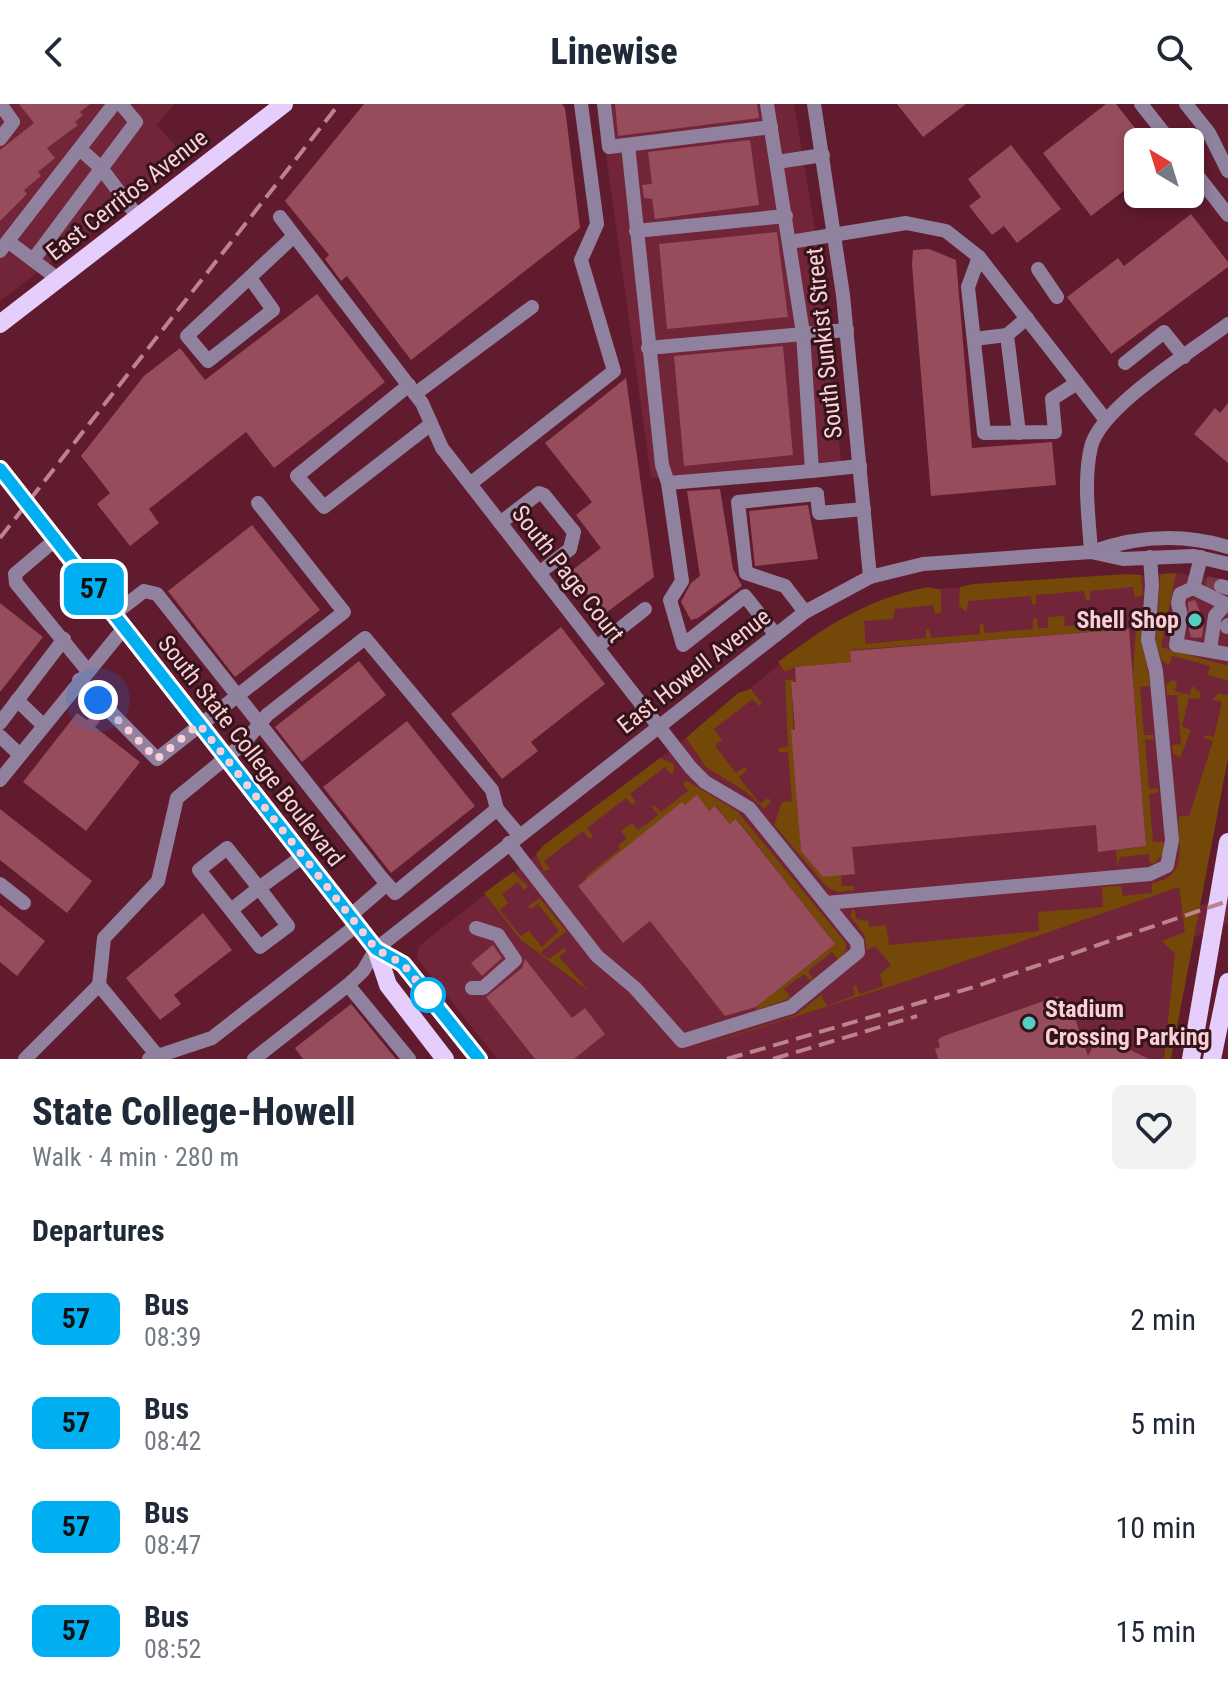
<!DOCTYPE html>
<html lang="en">
<head>
<meta charset="utf-8">
<style>
  :root { --surface:#fff; --page:#f2f2f3; --text:#1f2937; --muted:#747a83 }
  body { margin:0; font-family:"Roboto Condensed",sans-serif; background:var(--page); color:var(--text); height:100vh; display:flex; flex-direction:column; font-size:30px; white-space:nowrap }
  * { box-sizing:border-box; margin:0 }
  p { font-size:26px; color:var(--muted) }
  .icon { flex:none; width:44px; height:44px; fill:none; stroke:currentColor; stroke-width:2; stroke-linecap:round; stroke-linejoin:round }
  .map { position:relative; height:955px; overflow:hidden }
  .details { display:flex; flex-direction:column; background:var(--surface); flex:1 }
  .details>* { flex:none }
  .badge { padding:0 16px; border-radius:12px; font-size:28px; line-height:52px }
  .needle { width:52px; rotate:322deg }
  .buttons { position:absolute; left:1124px; top:24px; display:grid; gap:16px }
  .buttons a { display:grid; place-items:center; width:80px; height:80px; border-radius:12px; background:var(--surface); box-shadow:0 4px 12px #0003; font-size:40px }
  .you { position:absolute; width:40px; height:40px; margin:-20px; border:6px solid #fff; border-radius:50%; background:#1a73e8; box-shadow:0 0 0 12px #1a73e833 }
  .map>.badge { position:absolute; translate:-50% -50%; box-shadow:0 0 0 4px #fff }
  h2 { padding:0 32px; font-size:30px; line-height:72px }
  .round { display:grid; place-items:center; flex:none; width:84px; height:84px; border-radius:12px; background:var(--page) }
  .head { display:flex; align-items:center; justify-content:space-between; height:136px; padding:0 32px }
  h1 { font-size:38px; font-weight:800; line-height:60px }
  ul { padding:0; list-style:none }
  li { display:flex; align-items:center; gap:24px; height:104px; padding:0 32px }
  li div { flex:1 }
  li b { display:block; font-size:30px }
  li em { font-style:normal }
  li .badge { min-width:88px; font-weight:700; text-align:center }
  header { display:flex; justify-content:space-between; align-items:center; height:104px; padding:0 32px; background:var(--surface); font-size:36px; font-weight:800 }
  .map>svg:first-child { display:block }
  .built { fill:#722438 }
  .green { fill:#744808 }
  .building { fill:#964c5b }
  .lines { fill:none; stroke-linecap:round; stroke-linejoin:round }
  .minor-tunnel { stroke:#783647; stroke-width:14; stroke-dasharray:14 7; stroke-linecap:butt }
  .minor { stroke:#90819e; stroke-width:14 }
  .major { stroke:#e5cdfc; stroke-width:18 }
  .rail { stroke:#ba838e; stroke-width:4; stroke-dasharray:16 8; stroke-linecap:butt }
  .line-casing { stroke:#fff; stroke-width:18 }
  .line { stroke:#00aff2; stroke-width:12 }
  .walk { stroke:#fbcfd5; stroke-width:8; stroke-dasharray:0 14.4 }
  .poi-dot { fill:#55cec4; stroke:#33141b; stroke-width:3 }
  .stop-dot { fill:#fff; stroke:#00aff2; stroke-width:4 }
  .labels { text-anchor:middle; stroke-width:6; stroke-linejoin:round; paint-order:stroke }
  .street-label { font-size:24px; fill:#fbcfd5; stroke:#33141b }
  .poi-label { font-size:24px; font-weight:bold; fill:#fbcfd5; stroke:#33141b; text-anchor:end }
</style>
</head>
<body>
<header><svg class="icon" aria-label="back" viewBox="0 0 24 24"><path d="M15 5l-7 7 7 7"/></svg>Linewise<svg class="icon" aria-label="search" viewBox="0 0 24 24"><circle cx="10" cy="10" r="6"/><path d="M15 15l6 6"/></svg></header>
<div class="map">
<svg width="1228" height="955" viewBox="0 0 1228 955">
  <rect width="100%" height="100%" fill="#611b2e"/>
  <!-- built -->
  <g class="built">
    <polygon points="0,0 174,0 157,21 187,55 0,197"/>
    <polygon points="599,0 794,0 820,157 841,357 651,374"/>
    <polygon points="1176,469 1228,477 1228,614 1179,783 1182,807 1228,793 1228,820 1186,836 1170,955 497,955 417,854 419,842 814,534 933,485"/>
  </g>
  <!-- green -->
  <g class="green">
    <polygon points="1176,469 1161,543 1228,562 1228,577 1208,571 1210,562 1172,552 1169,561 1161,556 1156,537 1160,475 1161,470"/>
    <polygon points="1127,470 1141,471 1143,491 1135,493 1133,483 1090,487 1090,496 1086,496 1084,487 1036,491 1036,500 1032,501 1031,492 968,497 967,508 959,502 960,483 973,480"/>
    <path d="M928,483L941,486V509L935,510L933,501L895,505L893,515L864,517L866,540L926,534V525H929L931,534L980,530V520H983L985,529L1033,525V515L1037,514L1038,524H1048V513L1064,512L1065,522L1116,521L1117,526L850,546L851,558L795,563L785,568L778,558C826,522 869,494 928,483Z"/>
    <path d="M1137,506L1142,511C1138,542 1148,554 1150,582L1140,583L1144,631H1154V635L1145,636L1149,685L1158,684L1159,688L1149,690L1153,738H1163L1164,748L1155,759H1150L1149,750L1120,753L1117,763L1116,746L1146,742L1133,571Z"/>
    <polygon points="796,575 791,579 801,747 823,773 841,771 842,782 854,782 854,786 838,788 827,783 774,721 782,698 792,697 788,648 779,648 779,644 788,643 785,576"/>
    <polygon points="1172,576 1177,578 1175,587 1190,591 1192,582 1201,589 1199,595 1189,594 1182,622 1191,626 1180,654 1173,649 1172,641 1181,640 1177,591 1167,591 1166,581"/>
    <polygon points="751,585 762,600 759,602 753,595 714,625 722,636 715,642 736,669 745,663 747,666 739,673 760,700 768,694 771,697 764,705 745,687 706,663 686,634 738,589"/>
    <path d="M1218,589L1228,591V654L1171,955H1164L1175,850L1162,837L1185,828L1179,783L907,877L674,951L796,911L821,891L827,902L855,891L853,882L856,881L860,890L883,882L880,870L891,861L875,842L867,846L864,830L850,812L852,806H855L856,815L868,817L869,823L886,821L889,841L1039,827L1038,808L1103,803L1102,783L1121,782L1123,792L1152,789V779C1191,772 1176,741 1179,712H1189L1213,637L1204,634L1205,631L1214,633L1222,598L1213,596Z"/>
    <polygon points="660,654 674,660 674,668 671,670 665,663 630,690 636,698 632,701 626,694 587,724 593,732 589,735 583,727 544,757 550,765 544,767 536,750 544,741"/>
    <polygon points="687,677 737,707 846,839 846,847 838,856 832,848 808,867 813,875 811,877 804,870 784,885 790,893 786,896 756,906 756,903 835,840 737,715 730,720 716,702 709,707 697,692 685,701 682,699 587,775 585,773 620,745 618,742 627,734 621,727 632,719 638,726 658,711 652,703 654,701 661,708 688,687 682,679"/>
    <polygon points="513,768 528,782 524,786 518,778 502,790 508,799 500,806 521,832 529,827 542,843 559,827 538,800 531,805 528,802 540,794 566,827 540,849 549,855 564,844 566,847 559,853 589,887 521,836 484,789"/>
  </g>
  <!-- building -->
  <g class="building">
    <polygon points="19,0 90,0 80,8 83,11 75,18 78,21 47,44 55,54 38,68 41,72 24,86 27,90 0,117 0,46 34,19"/>
    <polygon points="364,0 562,0 565,4 580,124 411,256 347,172 341,177 325,155 329,151 285,97"/>
    <polygon points="615,0 757,0 759,14 618,32"/>
    <polygon points="897,0 966,0 923,33"/>
    <polygon points="1106,0 1116,0 1146,38 1138,38 1138,76 1091,112 1043,49"/>
    <polygon points="750,36 759,101 655,115 652,95 644,94 642,81 652,80 648,48"/>
    <polygon points="1011,41 1061,105 1017,139 1004,122 992,131 969,102 981,93 968,75"/>
    <polygon points="1191,110 1228,158 1228,163 1111,250 1067,193 1118,154 1124,162"/>
    <polygon points="777,128 788,213 667,225 659,140"/>
    <polygon points="929,145 956,156 972,344 1052,338 1056,381 931,392 912,161 913,146"/>
    <polygon points="317,190 385,278 274,364 246,328 149,405 159,419 130,442 97,400 110,389 81,352 144,272 180,244 205,276"/>
    <polygon points="783,242 793,351 684,362 674,252"/>
    <polygon points="626,274 654,473 603,511 570,468 601,444 576,411 592,398 545,339"/>
    <polygon points="1228,299 1228,359 1194,330 1215,304 1220,309"/>
    <polygon points="720,385 733,465 742,482 698,514 691,516 681,498 691,479 700,472 687,387"/>
    <polygon points="808,401 818,455 755,462 749,407"/>
    <polygon points="252,421 320,506 235,573 168,487"/>
    <polygon points="1195,496 1204,517 1202,533 1197,534 1191,533 1189,526 1188,498"/>
    <polygon points="0,499 43,533 0,588"/>
    <polygon points="561,523 605,580 531,638 538,647 502,675 451,610"/>
    <polygon points="1129,525 1146,742 1098,748 1096,721 852,743 855,770 823,773 801,747 791,626 795,626 791,578 796,578 795,563 851,558 850,547"/>
    <polygon points="359,557 386,591 302,658 275,623"/>
    <polygon points="77,609 87,616 92,611 100,617 95,623 140,658 86,727 23,678"/>
    <polygon points="407,617 475,702 391,769 323,683"/>
    <polygon points="697,691 709,707 715,702 730,720 736,715 835,840 756,903 725,912 650,817 623,839 578,782 682,698 685,701"/>
    <polygon points="0,705 92,777 67,809 0,756"/>
    <polygon points="0,801 45,837 17,872 0,858"/>
    <polygon points="203,809 232,846 174,891 181,900 160,916 126,874"/>
    <polygon points="493,841 502,854 482,872 471,859"/>
    <polygon points="525,855 572,914 585,904 605,930 574,955 535,955 486,893 522,864"/>
    <polygon points="1058,892 1061,900 1069,897 1088,952 1099,931 1149,955 938,955 935,945 940,943 938,936 941,933"/>
    <polygon points="351,900 396,955 303,955 295,944"/>
  </g>
  <g class="lines">
    <!-- minor-tunnel -->
    <polyline class="minor-tunnel" points="1206,479 1221,482"/>
    <!-- minor -->
    <g class="minor">
      <polyline points="604,0 609,43 771,23"/>
      <polyline points="767,0 803,229 812,367 860,362"/>
      <polyline points="814,0 843,191 870,473"/>
      <polyline points="1141,0 1171,38"/>
      <polyline points="1186,0 1209,29 1228,67"/>
      <polyline points="0,35 13,18 1,1"/>
      <polyline points="628,41 662,361 668,379"/>
      <polyline points="80,45 101,64 138,113"/>
      <polyline points="777,58 823,51"/>
      <polyline points="1190,62 1228,111"/>
      <polyline points="280,113 422,299 442,344 691,664 705,678 749,704 857,838 858,848 791,903 682,937 635,884 597,852 509,739"/>
      <polyline points="636,127 786,112"/>
      <polyline points="9,138 58,175"/>
      <polyline points="790,138 906,119 946,127 979,153 1105,315"/>
      <polyline points="0,147 114,0"/>
      <polyline points="979,153 968,183 984,329 1055,328 1052,295 1077,279"/>
      <polyline points="33,156 136,18 121,0"/>
      <polyline points="1038,165 1057,193"/>
      <polyline points="250,174 273,206 208,257 187,232 294,132"/>
      <polyline points="974,235 1007,231"/>
      <polyline points="648,244 847,226"/>
      <polyline points="1125,259 1164,228 1184,253"/>
      <polyline points="409,281 297,372 324,403 431,320"/>
      <polyline points="415,290 532,203"/>
      <polyline points="1019,329 1007,231 1027,214"/>
      <polyline points="470,380 614,267 581,156 597,120 581,0"/>
      <polyline points="500,419 539,389 544,391 574,428 570,445 539,469"/>
      <polyline points="55,436 15,470 16,479 87,566"/>
      <path d="M1091,448C1089,414 1083,377 1091,343C1100,303 1194,246 1228,220"/>
      <path d="M1091,448C1136,432 1182,429 1228,443"/>
      <polyline points="1201,453 1193,484 1180,490 1178,499 1181,512 1176,541 1228,550"/>
      <polyline points="1221,482 1228,484"/>
      <polyline points="1193,484 1224,499"/>
      <polyline points="805,508 785,482 746,469 738,398 817,390 819,409 864,405"/>
      <polyline points="113,511 144,487 157,490 381,773 387,780 350,812"/>
      <polyline points="1227,523 1228,521"/>
      <polyline points="776,531 745,492 683,541 670,496 682,477 668,379 812,367"/>
      <polyline points="597,543 645,505"/>
      <polyline points="1210,546 1215,512 1223,503"/>
      <polyline points="79,576 157,655 344,508 258,399"/>
      <polyline points="17,596 43,621"/>
      <polyline points="0,619 64,535"/>
      <polyline points="0,632 20,651"/>
      <polyline points="0,676 124,524"/>
      <polyline points="0,780 24,799"/>
      <polyline points="387,780 395,789 497,705 519,731"/>
      <polyline points="826,799 1150,770 1167,762 1172,736 1156,567 1148,536 1152,481 1150,453"/>
      <polyline points="231,806 259,784 288,822 260,843 199,766 227,744 259,784 303,752"/>
      <polyline points="99,881 156,950"/>
      <polyline points="348,881 409,955"/>
      <polyline points="472,884 483,884 515,856 498,831 476,824"/>
      <polyline points="25,955 99,881 104,834 158,777 177,694 244,639 267,611 365,534 492,686 497,705"/>
      <polyline points="149,955 212,934 357,821"/>
      <polyline points="254,955 348,881 363,867 376,845 805,508 870,473 923,460 1091,448 1123,455 1194,452 1228,460"/>
    </g>
    <!-- major -->
    <g class="major">
      <polyline points="0,220 284,0"/>
      <polyline points="0,365 376,845 388,881 445,955"/>
      <polyline points="376,845 403,860 479,955"/>
      <polyline points="1191,955 1228,738"/>
      <polyline points="1212,955 1228,878"/>
    </g>
    <!-- rail -->
    <g class="rail">
      <polyline points="0,434 339,0"/>
      <polyline points="727,955 974,883 1228,797"/>
      <polyline points="773,955 917,912"/>
    </g>
  </g>
  <g class="lines">
    <defs>
      <polyline id="line" points="0,365 376,845 403,860 479,955"/>
    </defs>
    <!-- line casing -->
    <use href="#line" class="line-casing"/>
    <!-- line -->
    <use href="#line" class="line"/>
    <!-- walk -->
    <polyline class="walk" points="98,596 157,655 199,620 376,845 403,860 428,891"/>
  </g>
  <!-- markers -->
  <g class="poi-dot">
    <circle cx="1195" cy="516" r="8"/>
    <circle cx="1029" cy="919" r="8"/>
  </g>
  <circle class="stop-dot" cx="428" cy="891" r="16"/>
  <g class="labels">
    <!-- street labels -->
    <g class="street-label">
      <text transform="translate(127 91) rotate(-38)" y="8">East Cerritos Avenue</text>
      <text transform="translate(824 239) rotate(-96)" y="8">South Sunkist Street</text>
      <text transform="translate(568 470) rotate(52)" y="8">South Page Court</text>
      <text transform="translate(694 567) rotate(-38)" y="8">East Howell Avenue</text>
      <text transform="translate(251 647) rotate(52)" y="8">South State College Boulevard</text>
    </g>
    <!-- poi labels -->
    <g class="poi-label">
      <text x="1179" y="524">Shell Shop</text>
      <text x="1045" y="913" text-anchor="start">Stadium<tspan x="1045" dy="28">Crossing Parking</tspan></text>
    </g>
  </g>
</svg>
<div class="buttons">
<a><svg class="needle" viewBox="-14 -14 28 28"><path d="M0-13l5 13h-10z" fill="#e53935"/><path d="M0 13l5-13h-10z" fill="#747a83"/></svg></a>
</div>
<div class="you" style="left:98px;top:596px"></div>
<b class="badge" style="left:94px;top:485px;background:#00aff2;color:#111">57</b>
</div>
<section class="details">
<div class="head"><div><h1>State College-Howell</h1><p>Walk · 4 min · 280 m</p></div><a class="round"><svg class="icon" aria-label="heart" viewBox="0 0 24 24"><path d="M12 20l-8-8c-3-5 5-10 8-4 3-6 11-1 8 4z"/></svg></a></div>
<h2>Departures</h2>
<ul>
<li><span class="badge" style="background:#00aff2;color:#111">57</span><div><b>Bus</b><p>08:39</p></div><em>2 min</em></li>
<li><span class="badge" style="background:#00aff2;color:#111">57</span><div><b>Bus</b><p>08:42</p></div><em>5 min</em></li>
<li><span class="badge" style="background:#00aff2;color:#111">57</span><div><b>Bus</b><p>08:47</p></div><em>10 min</em></li>
<li><span class="badge" style="background:#00aff2;color:#111">57</span><div><b>Bus</b><p>08:52</p></div><em>15 min</em></li>
</ul>
</section>
</body>
</html>
